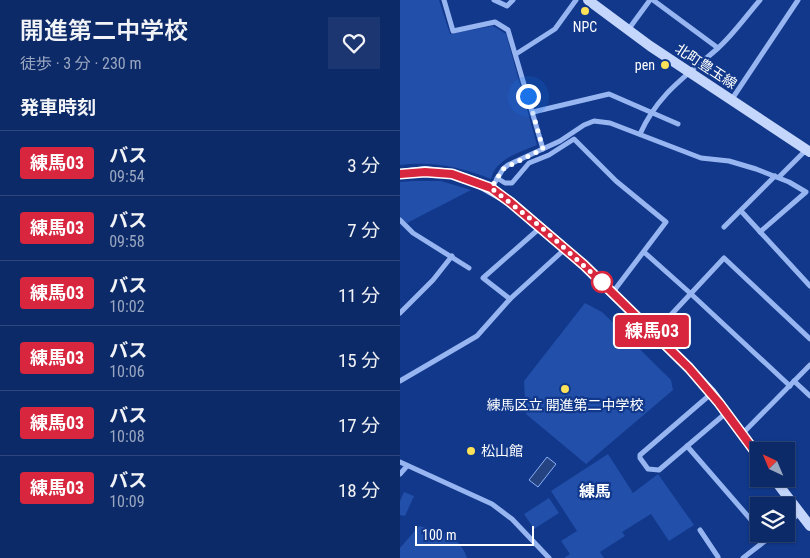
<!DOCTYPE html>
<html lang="ja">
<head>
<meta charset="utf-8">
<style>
  :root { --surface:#0d2a68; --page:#1b3671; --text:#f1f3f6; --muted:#9aa7c0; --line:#2d467c }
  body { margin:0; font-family:"Roboto Condensed","Noto Sans JP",sans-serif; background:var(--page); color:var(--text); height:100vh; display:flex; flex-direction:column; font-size:19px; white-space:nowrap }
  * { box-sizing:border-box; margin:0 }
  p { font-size:16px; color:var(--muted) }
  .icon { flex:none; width:28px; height:28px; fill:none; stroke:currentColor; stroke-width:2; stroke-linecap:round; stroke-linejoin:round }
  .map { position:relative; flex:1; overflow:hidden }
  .details { display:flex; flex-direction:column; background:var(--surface); width:400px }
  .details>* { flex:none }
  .badge { padding:0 10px; border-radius:4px; font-size:18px; line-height:32px }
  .needle { width:32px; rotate:316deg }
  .tools { position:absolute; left:350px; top:442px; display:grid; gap:10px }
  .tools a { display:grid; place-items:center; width:45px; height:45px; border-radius:0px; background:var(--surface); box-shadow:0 1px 4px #0004,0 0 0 1px var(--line); font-size:25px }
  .scale { position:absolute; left:15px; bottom:12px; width:119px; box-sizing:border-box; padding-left:5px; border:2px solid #fff; border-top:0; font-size:14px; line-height:18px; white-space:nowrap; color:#fff; -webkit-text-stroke:4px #11388a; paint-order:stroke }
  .you { position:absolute; width:25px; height:25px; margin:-12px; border:4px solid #fff; border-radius:50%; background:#1a73e8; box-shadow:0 0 0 8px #1a73e833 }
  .map>.badge { position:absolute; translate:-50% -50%; box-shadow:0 0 0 2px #fff }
  h2 { padding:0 20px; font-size:19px; line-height:45px }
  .round { display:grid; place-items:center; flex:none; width:52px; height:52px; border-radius:0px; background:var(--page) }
  .summary { display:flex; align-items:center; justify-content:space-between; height:85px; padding:0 20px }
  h1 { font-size:24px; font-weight:600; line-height:38px }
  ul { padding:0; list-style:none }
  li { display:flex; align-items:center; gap:15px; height:65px; padding:0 20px; border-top:1px solid var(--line) }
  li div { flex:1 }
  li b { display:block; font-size:19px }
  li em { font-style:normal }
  li .badge { min-width:55px; font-weight:700; text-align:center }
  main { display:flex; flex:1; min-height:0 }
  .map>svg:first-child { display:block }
  .green { fill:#224faa }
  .water { fill:#254380; stroke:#88aef5 }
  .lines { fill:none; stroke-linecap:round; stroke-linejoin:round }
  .street { stroke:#97b5f1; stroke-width:5 }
  .secondary { stroke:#c5d6fc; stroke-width:10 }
  .line-casing { stroke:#fff; stroke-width:11 }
  .line { stroke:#d7263d; stroke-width:8 }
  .walk { stroke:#fff; stroke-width:5; stroke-dasharray:0 9 }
  .poi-dot { fill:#ffe257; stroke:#11388a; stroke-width:2 }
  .stop-dot { fill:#fff; stroke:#d7263d; stroke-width:2.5 }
  .labels { text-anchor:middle; stroke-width:4.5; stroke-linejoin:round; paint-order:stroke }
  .poi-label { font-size:14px; fill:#fff; stroke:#11388a }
  .street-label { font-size:14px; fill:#fff; stroke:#11388a }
  .quarter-label { font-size:16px; font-weight:bold; fill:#fff; stroke:#11388a }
</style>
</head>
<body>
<main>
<section class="details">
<div class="summary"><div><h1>開進第二中学校</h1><p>徒歩 · 3 分 · 230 m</p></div><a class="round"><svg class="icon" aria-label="heart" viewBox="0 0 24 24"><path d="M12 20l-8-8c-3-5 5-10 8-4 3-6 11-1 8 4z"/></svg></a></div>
<h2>発車時刻</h2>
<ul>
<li><span class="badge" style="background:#d7263d;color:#fff">練馬03</span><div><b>バス</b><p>09:54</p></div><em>3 分</em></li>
<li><span class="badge" style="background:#d7263d;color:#fff">練馬03</span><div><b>バス</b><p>09:58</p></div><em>7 分</em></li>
<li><span class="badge" style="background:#d7263d;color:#fff">練馬03</span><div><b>バス</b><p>10:02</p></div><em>11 分</em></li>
<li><span class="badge" style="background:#d7263d;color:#fff">練馬03</span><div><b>バス</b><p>10:06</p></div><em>15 分</em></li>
<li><span class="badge" style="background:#d7263d;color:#fff">練馬03</span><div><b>バス</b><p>10:08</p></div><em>17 分</em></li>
<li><span class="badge" style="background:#d7263d;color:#fff">練馬03</span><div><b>バス</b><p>10:09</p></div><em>18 分</em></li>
</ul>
</section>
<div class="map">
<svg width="410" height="558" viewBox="0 0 410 558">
  <rect width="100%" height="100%" fill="#11388a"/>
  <!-- green -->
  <g class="green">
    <path d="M0,0H39L50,34L93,26L106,34L137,145C120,152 95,159 91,179C60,167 33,161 0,165Z"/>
    <polygon points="13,181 41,181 71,190 7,223 0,217 0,182"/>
    <polygon points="185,303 202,312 271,380 273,390 186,464 126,414 124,381"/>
    <polygon points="208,454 233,493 258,474 294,525 269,541 251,514 222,532 225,536 200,552 204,558 164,558 170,554 161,541 177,531 151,491"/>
    <polygon points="4,492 14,496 5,516 0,515 0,501"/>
    <polygon points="149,498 159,513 134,529 124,514"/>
    <path d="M19,526C40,531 60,535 67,558H0V548Z"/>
  </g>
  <!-- water -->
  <polygon class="water" points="147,457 156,464 138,487 129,480"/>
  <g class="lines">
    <!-- street -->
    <g class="street">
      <polyline points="44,0 53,31 95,22 108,30 143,149"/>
      <polyline points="94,0 107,6 113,0"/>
      <polyline points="253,0 318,48"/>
      <polyline points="228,30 250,0"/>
      <polyline points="116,54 155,29 176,0"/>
      <polyline points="332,99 398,0"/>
      <polyline points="133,112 209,94 278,124"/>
      <path d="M240,134C258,94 285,77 317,49C333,35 346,16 360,0"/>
      <polyline points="379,177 406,150"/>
      <polyline points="97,178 105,183 112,183 129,163 149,155 174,139 216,181 266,222 213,292"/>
      <polyline points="91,189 103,169 108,165 160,141 184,125 194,121 210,123 301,158 329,161 356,169 389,182 406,192 360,232"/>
      <polyline points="341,211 410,286"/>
      <polyline points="0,220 13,233 69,268"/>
      <polyline points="324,227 375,176"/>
      <polyline points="244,252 290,293 390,386"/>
      <polyline points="110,299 83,278 141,227"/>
      <polyline points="0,313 33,280 52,256"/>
      <polyline points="254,333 324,258 410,339"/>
      <polyline points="0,381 77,336 110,299 166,248"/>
      <polyline points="394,381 410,396"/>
      <polyline points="312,393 240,455 240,458 248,469 259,470 326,413"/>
      <polyline points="342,434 410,365"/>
      <polyline points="287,446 359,529"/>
      <polyline points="0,462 92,504 112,519 149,558"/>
      <polyline points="0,474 7,466"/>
      <polyline points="386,524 400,513"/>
      <polyline points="300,530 318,557"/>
      <polyline points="343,558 374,534"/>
    </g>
    <!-- secondary -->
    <g class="secondary">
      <polyline points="188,0 250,46 410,152"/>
      <polyline points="0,174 25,171 52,174 78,183 111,202 184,265 289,368 312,393 359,457"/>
      <polyline points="374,479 410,526"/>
    </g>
  </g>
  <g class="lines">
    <defs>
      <polyline id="line" points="0,174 25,172 52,174 91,188 110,202 184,265 289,368 319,403 359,457"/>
    </defs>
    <!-- line casing -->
    <use href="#line" class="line-casing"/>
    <!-- line -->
    <use href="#line" class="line"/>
    <!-- walk -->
    <polyline class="walk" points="128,96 143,149 103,169 91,188 141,227 205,285 202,282"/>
  </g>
  <!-- markers -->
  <g class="poi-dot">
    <circle cx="185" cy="11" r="5"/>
    <circle cx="265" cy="65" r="5"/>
    <circle cx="165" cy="389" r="5"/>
    <circle cx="71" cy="451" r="5"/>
  </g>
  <circle class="stop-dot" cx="202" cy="282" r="10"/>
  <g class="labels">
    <!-- poi labels -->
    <g class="poi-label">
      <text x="185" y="32">NPC</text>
      <text x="255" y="70" text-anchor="end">pen</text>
      <text x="165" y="410">練馬区立 開進第二中学校</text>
      <text x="81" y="456" text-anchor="start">松山館</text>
    </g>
    <!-- street labels -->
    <g class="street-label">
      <text transform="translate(306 66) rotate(33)" y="5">北町豊玉線</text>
    </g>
    <!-- quarter labels -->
    <g class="quarter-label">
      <text x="195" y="497">練馬</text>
    </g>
  </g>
</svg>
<div class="tools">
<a><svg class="needle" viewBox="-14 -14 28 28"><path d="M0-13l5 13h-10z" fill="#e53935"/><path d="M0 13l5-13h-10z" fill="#9aa7c0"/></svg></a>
<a><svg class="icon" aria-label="layers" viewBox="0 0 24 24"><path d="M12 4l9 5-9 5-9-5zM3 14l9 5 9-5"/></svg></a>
</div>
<div class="scale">100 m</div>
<div class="you" style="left:128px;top:96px"></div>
<b class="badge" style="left:252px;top:331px;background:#d7263d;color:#fff">練馬03</b>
</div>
</main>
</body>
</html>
